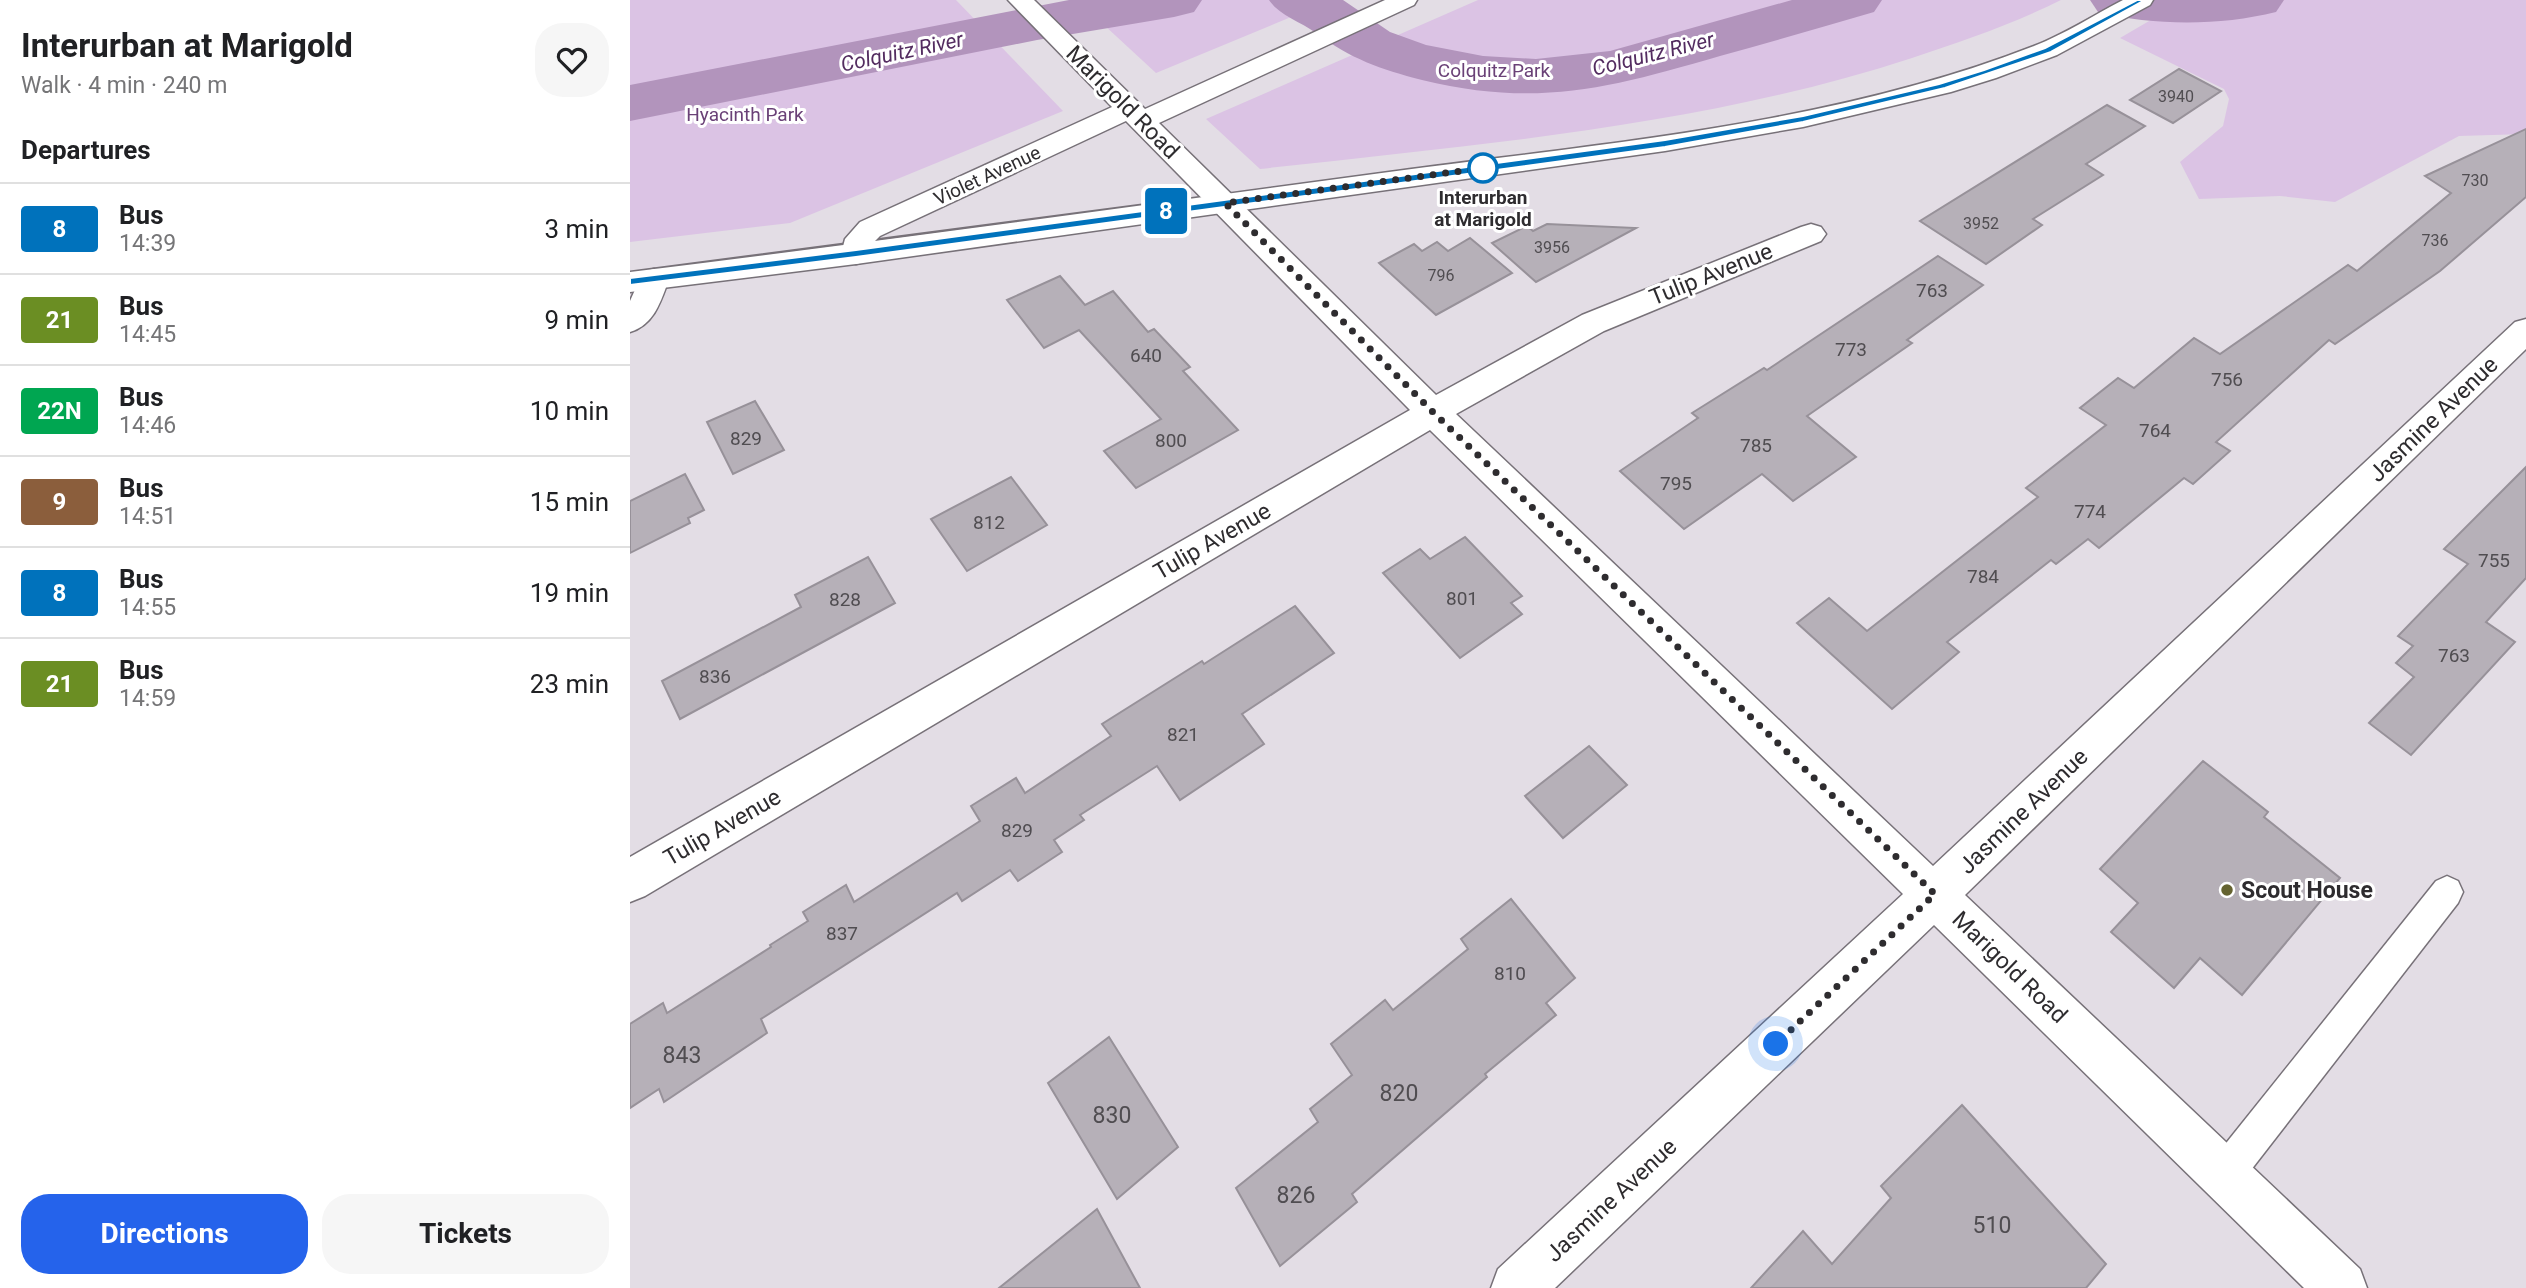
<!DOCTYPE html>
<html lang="en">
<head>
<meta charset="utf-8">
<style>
  :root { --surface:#fff; --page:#f6f6f6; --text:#202124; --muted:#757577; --line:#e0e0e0; --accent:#2563eb }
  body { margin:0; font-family:Roboto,sans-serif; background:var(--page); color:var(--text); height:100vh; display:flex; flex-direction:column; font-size:26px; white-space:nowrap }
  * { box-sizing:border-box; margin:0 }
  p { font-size:23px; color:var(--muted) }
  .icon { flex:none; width:38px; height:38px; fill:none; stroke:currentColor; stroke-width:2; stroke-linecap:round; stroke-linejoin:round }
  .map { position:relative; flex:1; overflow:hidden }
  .panel { display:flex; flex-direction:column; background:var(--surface); width:630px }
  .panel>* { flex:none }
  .badge { padding:0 14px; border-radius:5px; font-size:24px; line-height:46px }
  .you { position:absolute; width:35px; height:35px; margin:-18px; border:5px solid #fff; border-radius:50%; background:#1a73e8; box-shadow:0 0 0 10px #1a73e833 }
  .map>.badge { position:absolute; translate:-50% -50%; box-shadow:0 0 0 4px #fff }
  h2 { padding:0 21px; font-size:26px; line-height:63px }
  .round { display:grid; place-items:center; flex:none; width:74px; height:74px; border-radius:28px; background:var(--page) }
  .headline { display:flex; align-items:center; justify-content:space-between; height:119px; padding:0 21px }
  h1 { font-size:33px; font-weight:700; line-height:52px }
  .cta { display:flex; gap:14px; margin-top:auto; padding:14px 21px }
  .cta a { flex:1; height:80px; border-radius:28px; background:var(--accent); color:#fff; font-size:28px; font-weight:700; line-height:80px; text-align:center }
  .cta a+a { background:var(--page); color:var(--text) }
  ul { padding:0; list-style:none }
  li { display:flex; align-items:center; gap:21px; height:91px; padding:0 21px; border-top:2px solid var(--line) }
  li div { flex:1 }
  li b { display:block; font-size:26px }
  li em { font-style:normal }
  li .badge { min-width:77px; font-weight:700; text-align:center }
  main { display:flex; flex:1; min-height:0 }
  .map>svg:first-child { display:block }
  .green { fill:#dbc3e4 }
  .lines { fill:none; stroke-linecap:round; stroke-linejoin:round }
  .stream { fill:#b294bc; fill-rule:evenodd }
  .river { fill:#b294bc; fill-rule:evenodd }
  .building { fill:#b6b0b8; stroke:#979199; stroke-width:2 }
  .service-casing { stroke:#777178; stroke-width:3 }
  .minor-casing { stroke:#777178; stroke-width:3 }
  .secondary-casing { stroke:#777178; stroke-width:3 }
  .service { fill:#fff; fill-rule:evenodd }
  .minor { fill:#fff; fill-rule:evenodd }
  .secondary { fill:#fff; fill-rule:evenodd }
  .line { fill:#0072bc; stroke:#fff; stroke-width:2 }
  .walk { stroke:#2e2c2f; stroke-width:7; stroke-dasharray:0 12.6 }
  .stop-dot { fill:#fff; stroke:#0072bc; stroke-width:3.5 }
  .poi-dot { fill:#656330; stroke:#fff; stroke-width:2.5 }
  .labels { text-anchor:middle; stroke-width:6; stroke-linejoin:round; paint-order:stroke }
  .far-number-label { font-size:16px; fill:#504d51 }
  .far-park-label { font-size:19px; fill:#6a4177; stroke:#fff }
  .far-street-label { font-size:19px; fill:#2e2c2f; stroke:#fff }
  .far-stop-label { font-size:19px; font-weight:bold; fill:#2e2c2f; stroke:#fff }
  .number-label { font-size:19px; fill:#504d51 }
  .far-water-label { font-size:21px; font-style:italic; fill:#532c60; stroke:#fff }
  .street-label { font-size:23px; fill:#2e2c2f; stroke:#fff }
  .poi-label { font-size:23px; font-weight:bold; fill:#2e2c2f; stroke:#fff; text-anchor:start }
  .near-number-label { font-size:23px; fill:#504d51 }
</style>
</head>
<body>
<main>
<section class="panel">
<div class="headline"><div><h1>Interurban at Marigold</h1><p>Walk · 4 min · 240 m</p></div><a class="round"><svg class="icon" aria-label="heart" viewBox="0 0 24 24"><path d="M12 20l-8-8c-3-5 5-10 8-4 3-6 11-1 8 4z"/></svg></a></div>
<h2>Departures</h2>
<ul>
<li><span class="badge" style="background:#0072bc;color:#fff">8</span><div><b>Bus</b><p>14:39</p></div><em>3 min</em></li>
<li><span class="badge" style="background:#6b8e23;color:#fff">21</span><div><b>Bus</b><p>14:45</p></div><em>9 min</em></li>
<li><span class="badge" style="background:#00a651;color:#fff">22N</span><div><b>Bus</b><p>14:46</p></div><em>10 min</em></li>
<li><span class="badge" style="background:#8b5e3c;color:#fff">9</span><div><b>Bus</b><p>14:51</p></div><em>15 min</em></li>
<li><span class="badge" style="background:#0072bc;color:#fff">8</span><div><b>Bus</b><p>14:55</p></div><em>19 min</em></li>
<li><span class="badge" style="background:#6b8e23;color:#fff">21</span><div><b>Bus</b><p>14:59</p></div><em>23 min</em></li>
</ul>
<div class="cta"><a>Directions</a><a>Tickets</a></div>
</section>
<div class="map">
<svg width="1896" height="1288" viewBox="0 0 1896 1288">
  <rect width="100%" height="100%" fill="#e3dde5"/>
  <!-- green -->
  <g class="green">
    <polygon points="0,0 326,0 433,111 160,223 0,242"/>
    <polygon points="447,0 702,0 526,73"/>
    <path d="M848,0H1431C1383,24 1333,41 1282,58C1071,127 849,144 630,169L576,119Z"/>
    <polygon points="1555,0 1896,0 1896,134 1829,136 1705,202 1650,196 1569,199 1550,162 1593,126 1599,99 1594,89 1490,38"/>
  </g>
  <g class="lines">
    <!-- stream -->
    <polygon class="stream" points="689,0 697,0 693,11 689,14 685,11"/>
    <!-- river -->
    <g class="river">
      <polygon points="439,0 572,0 564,12 544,17 407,40 0,121 0,85"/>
      <path d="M639,0H713L760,32L796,45L853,56L906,59L980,51L1162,0H1252L1244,12C1192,27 1141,42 1090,56C980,88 907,108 792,80C750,69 721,59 686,33C670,21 650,16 639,0Z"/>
      <path d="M1460,0H1654L1646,12C1589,26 1525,26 1468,12Z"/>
    </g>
  </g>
  <!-- building -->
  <g class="building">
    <polygon points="1549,69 1591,91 1543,123 1500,100"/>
    <polygon points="1477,105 1515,126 1456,164 1473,175 1403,219 1412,225 1356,264 1290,221"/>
    <polygon points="1896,129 1896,197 1810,271 1705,344 1699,340 1586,442 1600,451 1563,484 1554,478 1469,548 1458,539 1426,564 1421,560 1317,642 1329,652 1262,709 1167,623 1199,598 1237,631 1408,497 1396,488 1476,425 1450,408 1488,378 1504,388 1564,338 1590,354 1718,265 1727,271 1821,193 1795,176"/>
    <polygon points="917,224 1006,228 906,282 862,243 897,226 903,231"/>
    <polygon points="840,238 882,273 806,315 749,263 784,244 792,251 807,242 818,251"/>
    <polygon points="1308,256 1353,285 1277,340 1282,343 1177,416 1226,457 1163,501 1132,474 1054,529 990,471 1068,418 1062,413 1134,368 1137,370"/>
    <polygon points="430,276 455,305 483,291 518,332 524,329 560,367 553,371 608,430 506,488 474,451 531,419 449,330 414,348 377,300"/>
    <polygon points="125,401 154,450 103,474 77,422"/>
    <polygon points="1896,467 1896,578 1856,622 1885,642 1781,755 1739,723 1784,677 1766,663 1783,646 1768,636 1838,564 1814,549"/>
    <polygon points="55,474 74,510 58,518 60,523 0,553 0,501"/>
    <polygon points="381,477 417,525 337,571 301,519"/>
    <polygon points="835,537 892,596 881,603 892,614 830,658 753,573 790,549 800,559"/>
    <polygon points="238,557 265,603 50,719 32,681 171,607 165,595"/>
    <polygon points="665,606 704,653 612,714 634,744 550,800 527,766 450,815 454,820 424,840 432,852 388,881 380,870 332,901 327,893 131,1019 137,1033 34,1102 29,1089 0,1108 0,1024 33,1003 37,1013 141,947 140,945 178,921 173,912 216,885 224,902 350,821 341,806 386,778 395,793 481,736 472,724 572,661 574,664"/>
    <polygon points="959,746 997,785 933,838 895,796"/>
    <polygon points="1573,761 1638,812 1634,817 1710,878 1612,995 1570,958 1544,988 1481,932 1508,903 1470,869"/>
    <polygon points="881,899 945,978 916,1003 926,1015 855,1074 857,1077 722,1194 727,1202 650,1266 606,1188 688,1122 680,1109 722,1075 701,1044 755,1000 763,1010 838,949 831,939"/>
    <polygon points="479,1037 548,1147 487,1199 418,1083"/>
    <polygon points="1332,1105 1476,1264 1456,1288 1121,1288 1173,1231 1202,1264 1261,1198 1251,1186"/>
    <polygon points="467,1209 510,1288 369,1288"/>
  </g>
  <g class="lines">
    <defs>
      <polygon id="service" points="1817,876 1828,881 1833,892 1828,903 1607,1188 1594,1193 1581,1188 1576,1175 1581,1162 1806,881"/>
      <g id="minor">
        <polygon points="378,0 404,0 515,109 755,0 787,0 784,5 529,123 806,395 952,315 1171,227 1181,224 1191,227 1196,234 1191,241 974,331 826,414 1303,866 1885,322 1896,319 1896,349 1335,895 1730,1269 1737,1288 1674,1288 1304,925 925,1288 861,1288 868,1269 1273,894 800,430 15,896 0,902 0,857 780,410 496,121 250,236 244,242 237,261 226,264 215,261 211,254 215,239 230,222 482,107"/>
        <path d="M24,269L35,272L39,279C31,301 24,325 0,332V301L13,272Z"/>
      </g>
      <path id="secondary" d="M1493,0H1523L1520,5L1427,55L1366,78L1321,92L1173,127L1035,151L226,264L0,292V272C253,241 506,206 759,172C973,143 1202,125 1404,46C1435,34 1464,15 1493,0Z"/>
    </defs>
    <!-- service casing -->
    <use href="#service" class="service-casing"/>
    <!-- minor casing -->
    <use href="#minor" class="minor-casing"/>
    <!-- secondary casing -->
    <use href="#secondary" class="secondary-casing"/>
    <!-- service -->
    <use href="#service" class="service"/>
    <!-- minor -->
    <use href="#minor" class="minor"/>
    <!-- secondary -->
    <use href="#secondary" class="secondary"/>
  </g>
  <!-- line -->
  <polygon class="line" points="1507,0 1515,0 1421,52 1315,88 1173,122 1035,147 226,257 0,285 0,278 226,250 1035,140 1173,116 1309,84 1354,70 1415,48"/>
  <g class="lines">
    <!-- walk -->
    <polyline class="walk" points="853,168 595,203 803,412 1305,894 1146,1044"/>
  </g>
  <!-- markers -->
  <circle class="stop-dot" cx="853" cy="168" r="14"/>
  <circle class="poi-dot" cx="1597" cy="890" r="7"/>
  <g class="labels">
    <!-- far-number labels -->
    <g class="far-number-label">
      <text x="1546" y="102">3940</text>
      <text x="1845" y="186">730</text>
      <text x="1351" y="229">3952</text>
      <text x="1805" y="246">736</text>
      <text x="922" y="253">3956</text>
      <text x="811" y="281">796</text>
    </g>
    <!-- far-park labels -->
    <g class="far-park-label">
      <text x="864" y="77">Colquitz Park</text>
      <text x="115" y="121">Hyacinth Park</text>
    </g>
    <!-- far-street labels -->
    <g class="far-street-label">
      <text transform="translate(357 175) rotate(-25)" y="7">Violet Avenue</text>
    </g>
    <!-- far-stop labels -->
    <g class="far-stop-label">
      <text x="853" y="204">Interurban<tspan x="853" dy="22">at Marigold</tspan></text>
    </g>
    <!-- number labels -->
    <g class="number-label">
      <text x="1302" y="297">763</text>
      <text x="1221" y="356">773</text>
      <text x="516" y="362">640</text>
      <text x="1597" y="386">756</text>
      <text x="1525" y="437">764</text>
      <text x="116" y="445">829</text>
      <text x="541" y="447">800</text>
      <text x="1126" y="452">785</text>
      <text x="1046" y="490">795</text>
      <text x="1460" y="518">774</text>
      <text x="359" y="529">812</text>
      <text x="1864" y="567">755</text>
      <text x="1353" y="583">784</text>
      <text x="832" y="605">801</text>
      <text x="215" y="606">828</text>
      <text x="1824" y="662">763</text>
      <text x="85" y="683">836</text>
      <text x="553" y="741">821</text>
      <text x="387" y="837">829</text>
      <text x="212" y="940">837</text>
      <text x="880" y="980">810</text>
    </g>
    <!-- far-water labels -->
    <g class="far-water-label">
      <text transform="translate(272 52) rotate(-12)" y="7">Colquitz River</text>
      <text transform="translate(1023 54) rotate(-14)" y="7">Colquitz River</text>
    </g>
    <!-- street labels -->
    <g class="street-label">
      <text transform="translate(493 102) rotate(45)" y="8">Marigold Road</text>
      <text transform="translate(1081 274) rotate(-22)" y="8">Tulip Avenue</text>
      <text transform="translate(1803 419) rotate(-44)" y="8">Jasmine Avenue</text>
      <text transform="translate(582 541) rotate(-30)" y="8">Tulip Avenue</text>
      <text transform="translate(1393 811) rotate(-44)" y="8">Jasmine Avenue</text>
      <text transform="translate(92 827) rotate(-30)" y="8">Tulip Avenue</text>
      <text transform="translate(1380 967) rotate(44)" y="8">Marigold Road</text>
      <text transform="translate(981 1200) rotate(-43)" y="8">Jasmine Avenue</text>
    </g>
    <!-- poi labels -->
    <g class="poi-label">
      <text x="1611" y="898">Scout House</text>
    </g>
    <!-- near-number labels -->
    <g class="near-number-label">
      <text x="52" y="1063">843</text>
      <text x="769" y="1101">820</text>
      <text x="482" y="1123">830</text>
      <text x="666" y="1203">826</text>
      <text x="1362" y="1233">510</text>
    </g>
  </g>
</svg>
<div class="you" style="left:1146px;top:1044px"></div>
<b class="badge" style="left:536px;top:211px;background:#0072bc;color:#fff">8</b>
</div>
</main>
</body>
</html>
